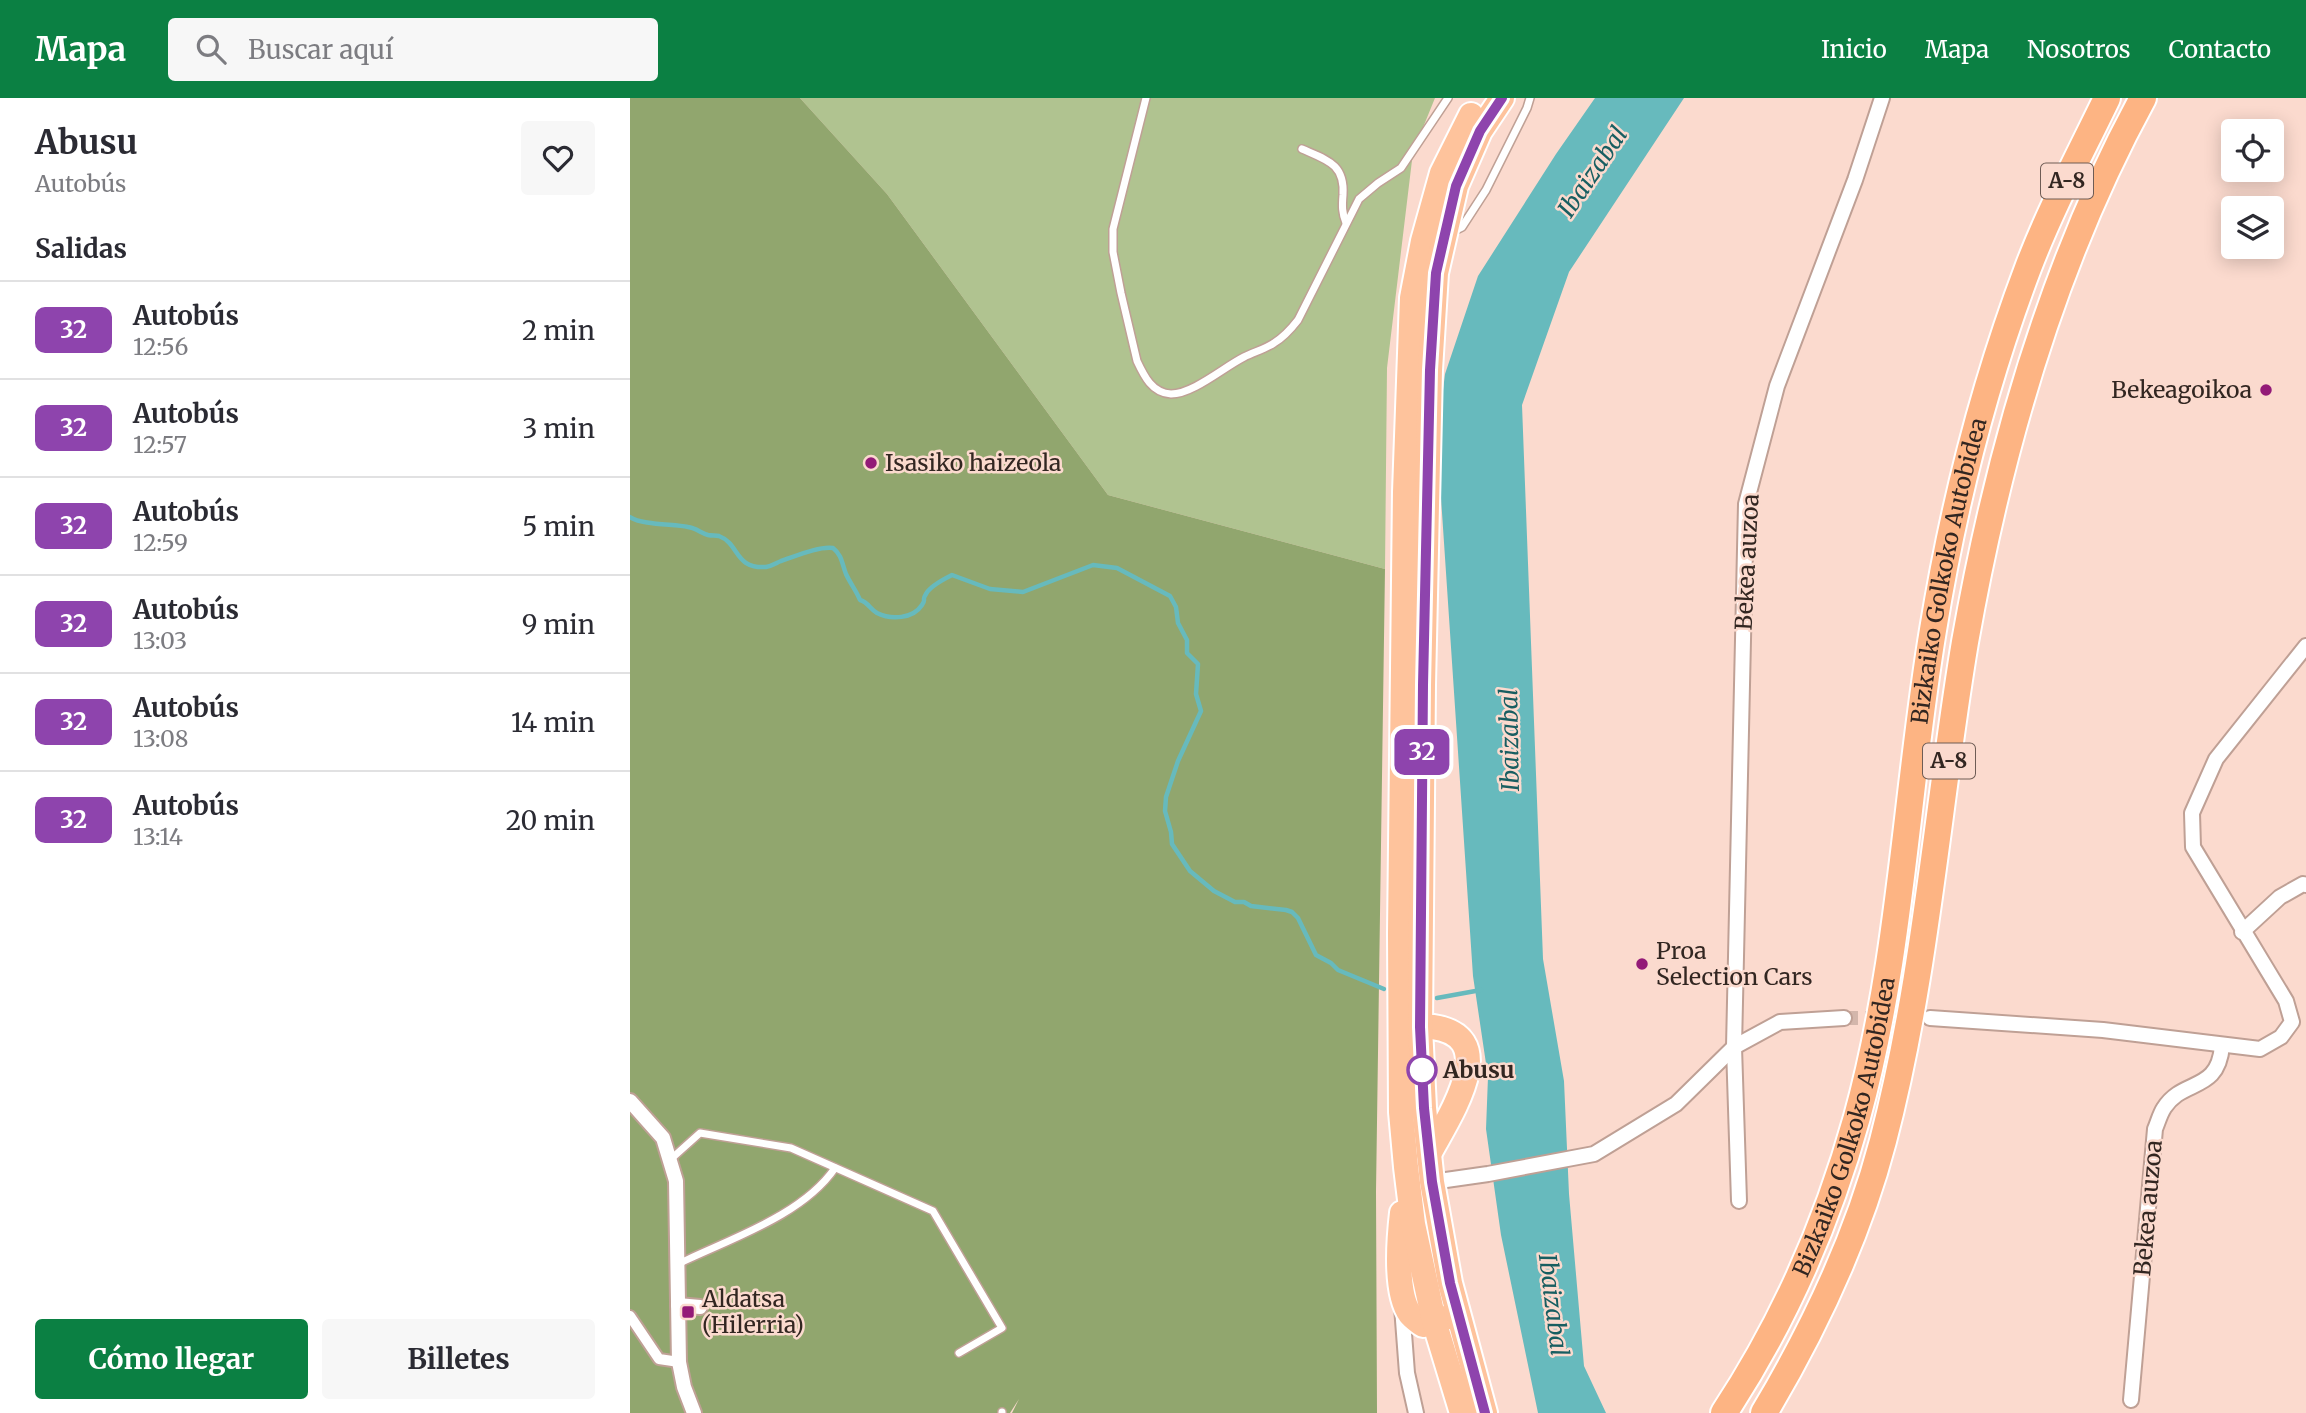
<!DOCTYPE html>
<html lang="es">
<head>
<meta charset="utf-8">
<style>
  :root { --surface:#fff; --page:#f7f7f7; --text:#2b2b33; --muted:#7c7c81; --line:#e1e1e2; --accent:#0b8043 }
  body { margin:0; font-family:Merriweather,serif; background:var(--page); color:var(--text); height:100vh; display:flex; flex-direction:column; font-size:26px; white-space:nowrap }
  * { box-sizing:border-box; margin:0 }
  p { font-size:23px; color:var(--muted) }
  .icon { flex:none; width:38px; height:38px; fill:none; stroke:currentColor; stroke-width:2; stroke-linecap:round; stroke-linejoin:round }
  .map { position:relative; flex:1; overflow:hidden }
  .side { display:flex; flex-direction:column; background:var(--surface); width:630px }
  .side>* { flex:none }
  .badge { padding:0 14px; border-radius:10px; font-size:24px; line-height:46px }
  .tools { position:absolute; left:1591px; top:21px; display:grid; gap:14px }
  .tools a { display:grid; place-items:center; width:63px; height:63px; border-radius:7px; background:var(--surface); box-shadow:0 4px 18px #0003; font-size:35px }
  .map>.badge { position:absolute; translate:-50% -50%; box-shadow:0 0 0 4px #fff }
  h2 { padding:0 35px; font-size:26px; line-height:63px }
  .round { display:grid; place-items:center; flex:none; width:74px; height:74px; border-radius:7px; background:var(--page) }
  .head { display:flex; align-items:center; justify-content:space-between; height:119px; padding:0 35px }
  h1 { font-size:33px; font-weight:700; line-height:52px }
  .cta { display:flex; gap:14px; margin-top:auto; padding:14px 35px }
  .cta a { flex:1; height:80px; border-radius:7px; background:var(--accent); color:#fff; font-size:28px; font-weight:700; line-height:80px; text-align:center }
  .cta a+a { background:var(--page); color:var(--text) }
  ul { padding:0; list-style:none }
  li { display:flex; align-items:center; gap:21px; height:98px; padding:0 35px; border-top:2px solid var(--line) }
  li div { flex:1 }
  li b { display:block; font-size:26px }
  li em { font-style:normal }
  li .badge { min-width:77px; font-weight:700; text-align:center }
  header { display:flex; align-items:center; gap:42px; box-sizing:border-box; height:98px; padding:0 35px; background:var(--accent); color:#fff }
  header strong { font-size:33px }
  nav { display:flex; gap:38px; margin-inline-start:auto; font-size:24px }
  .search { width:490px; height:63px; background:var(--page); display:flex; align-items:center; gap:18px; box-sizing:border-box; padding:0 24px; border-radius:7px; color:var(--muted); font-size:26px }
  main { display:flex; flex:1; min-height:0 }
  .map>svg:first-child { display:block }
  .green { fill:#b0c390 }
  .forest { fill:#91a66e }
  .water { fill:#67babd }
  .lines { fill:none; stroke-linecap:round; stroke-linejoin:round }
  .stream { stroke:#67babd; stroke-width:4.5 }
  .minor-tunnel { stroke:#d3b6ab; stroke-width:14; stroke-dasharray:14 7; stroke-linecap:butt }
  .service-casing { stroke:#bfa095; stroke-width:10 }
  .pedestrian-casing { stroke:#bfa095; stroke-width:14 }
  .minor-casing { stroke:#bfa095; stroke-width:18 }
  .trunk-casing { stroke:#fff; stroke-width:28 }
  .motorway-casing { stroke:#fff; stroke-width:30 }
  .service { stroke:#fff; stroke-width:7 }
  .pedestrian { stroke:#fff; stroke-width:10 }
  .minor { stroke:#fff; stroke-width:14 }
  .trunk { stroke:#fec39c; stroke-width:24 }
  .motorway { stroke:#fdb483; stroke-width:26 }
  .line-casing { stroke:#fff; stroke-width:16 }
  .line { stroke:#8e44ad; stroke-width:10 }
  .poi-dot { fill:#931a77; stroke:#fbdace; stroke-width:2.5 }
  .stop-dot { fill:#fff; stroke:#8e44ad; stroke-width:3.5 }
  .labels { text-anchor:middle; stroke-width:5; stroke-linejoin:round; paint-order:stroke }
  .shield { fill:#fbdace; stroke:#6e5c55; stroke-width:2 }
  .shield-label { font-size:21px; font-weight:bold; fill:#322621 }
  .poi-label { font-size:23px; fill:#322621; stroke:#fbdace; text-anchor:start }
  .street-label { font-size:23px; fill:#322621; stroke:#fbdace }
  .stop-label { font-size:23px; font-weight:bold; fill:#322621; stroke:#fbdace; text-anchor:start }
  .water-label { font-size:24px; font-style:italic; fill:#185e61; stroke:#fbdace }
</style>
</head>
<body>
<header>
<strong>Mapa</strong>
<div class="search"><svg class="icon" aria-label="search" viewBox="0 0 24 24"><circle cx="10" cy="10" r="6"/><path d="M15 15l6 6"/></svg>Buscar aquí</div>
<nav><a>Inicio</a><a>Mapa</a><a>Nosotros</a><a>Contacto</a></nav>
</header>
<main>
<section class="side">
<div class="head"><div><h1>Abusu</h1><p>Autobús</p></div><a class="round"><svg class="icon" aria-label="heart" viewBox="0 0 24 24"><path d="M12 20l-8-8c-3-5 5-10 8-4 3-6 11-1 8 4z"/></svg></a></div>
<h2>Salidas</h2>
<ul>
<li><span class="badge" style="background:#8e44ad;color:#fff">32</span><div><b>Autobús</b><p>12:56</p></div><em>2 min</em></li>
<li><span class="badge" style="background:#8e44ad;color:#fff">32</span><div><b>Autobús</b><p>12:57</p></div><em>3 min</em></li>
<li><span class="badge" style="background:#8e44ad;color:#fff">32</span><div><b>Autobús</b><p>12:59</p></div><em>5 min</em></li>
<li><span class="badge" style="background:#8e44ad;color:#fff">32</span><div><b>Autobús</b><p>13:03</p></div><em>9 min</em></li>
<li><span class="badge" style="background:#8e44ad;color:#fff">32</span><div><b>Autobús</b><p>13:08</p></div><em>14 min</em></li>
<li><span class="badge" style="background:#8e44ad;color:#fff">32</span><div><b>Autobús</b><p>13:14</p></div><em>20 min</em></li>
</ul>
<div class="cta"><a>Cómo llegar</a><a>Billetes</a></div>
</section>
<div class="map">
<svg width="1676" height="1315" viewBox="0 0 1676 1315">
  <rect width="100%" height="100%" fill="#fbdace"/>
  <!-- green -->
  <polygon class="green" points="170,0 805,0 783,54 757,270 755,471 478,397 257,96"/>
  <!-- forest -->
  <polygon class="forest" points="0,0 170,0 257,96 478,397 755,471 746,1093 747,1315 382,1315 389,1301 380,1315 0,1315"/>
  <!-- water -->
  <polygon class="water" points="965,0 1054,0 939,174 892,307 913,861 934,983 939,1096 954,1268 976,1315 908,1315 871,1137 856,1031 858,979 843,878 807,340 815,276 848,178 926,56"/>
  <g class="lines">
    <!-- stream -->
    <g class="stream">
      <path d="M0,419C12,427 43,426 58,429C66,430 71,435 78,437C82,438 86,437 89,438C110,446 104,471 136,469C142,468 146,465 151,463C166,458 189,448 203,450C212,457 212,466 216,476C220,485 226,492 230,502C238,504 240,511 247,515C261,522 283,521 292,507C297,499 291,504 296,496C300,488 314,481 322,477L360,491L393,494L463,467L487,470L540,498L546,509L548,525L557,542V555L568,566L566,596L571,613L548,663L536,699L535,713L541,734L542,746L560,773L584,793L605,804H614L621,808L656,812L662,814L668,820L686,857L701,865L708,872L754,891"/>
      <polyline points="807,900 851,892"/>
    </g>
    <!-- minor-tunnel -->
    <polyline class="minor-tunnel" points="1214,920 1285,920"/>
    <defs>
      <g id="service">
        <path d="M516,0L483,131V154L491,195L507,263C514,278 522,295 541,296C563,296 594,269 614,259C624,254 635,251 644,245C654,239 661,231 668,222L729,101L748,85L771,70L818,0"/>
        <path d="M672,51C697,62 715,66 713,97C712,108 712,115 716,125"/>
        <polyline points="820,135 832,129 856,92 897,10 900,0"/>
        <polyline points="41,1061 70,1035 161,1050 303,1113 372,1230 329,1255"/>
        <path d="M48,1166C99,1141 172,1118 205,1070"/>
        <polyline points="372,1314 372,1315"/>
      </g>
      <polyline id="pedestrian" points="0,1218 29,1261 49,1264"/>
      <g id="minor">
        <polyline points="1612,834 1650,799 1673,786 1676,787"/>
        <polyline points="1300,920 1473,932 1630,951 1651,939 1662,924 1656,903 1563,749 1562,715 1586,661 1676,548"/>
        <polyline points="0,1003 33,1040 46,1083 49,1264 54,1289 64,1315"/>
        <polyline points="802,1084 858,1076 964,1056 1046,1006 1104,949 1150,924 1214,920"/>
        <polyline points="1109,1103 1104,949 1116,406 1147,288 1225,82 1252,0"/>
        <polyline points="48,1207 70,1209"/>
        <polyline points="772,1209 777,1275 786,1315"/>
        <path d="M1501,1302L1525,1031C1528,1024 1530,1016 1534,1010C1553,980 1588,995 1592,948"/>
      </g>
      <g id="trunk">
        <path d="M776,930C785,929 795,928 803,929C875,939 816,1023 799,1056"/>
        <path d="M772,1115C769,1141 765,1195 780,1216C783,1220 788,1223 793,1227L815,1220"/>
        <polyline points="832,1315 804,1223 783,1126 776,1069 771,1014 770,835 775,394 782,200 793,143 812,75 841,17"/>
        <polyline points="855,1315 820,1185 802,1084 794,1010 790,929 793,587 800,272 806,175 826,88 850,33 872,0"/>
      </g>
      <g id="motorway">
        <path id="s1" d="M1094,1315C1154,1224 1198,1123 1227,1019C1271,860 1276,694 1303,532C1323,409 1354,286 1398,170C1420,112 1450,56 1477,0"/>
        <path d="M1134,1315C1184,1231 1228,1138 1253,1043C1296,879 1307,711 1335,544C1368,357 1421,168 1513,0"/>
      </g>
    </defs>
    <!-- service casing -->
    <use href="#service" class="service-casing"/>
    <!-- pedestrian casing -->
    <use href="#pedestrian" class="pedestrian-casing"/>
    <!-- minor casing -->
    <use href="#minor" class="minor-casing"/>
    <!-- trunk casing -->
    <use href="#trunk" class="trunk-casing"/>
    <!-- motorway casing -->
    <use href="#motorway" class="motorway-casing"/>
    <!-- service -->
    <use href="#service" class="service"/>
    <!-- pedestrian -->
    <use href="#pedestrian" class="pedestrian"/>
    <!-- minor -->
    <use href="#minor" class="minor"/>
    <!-- trunk -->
    <use href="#trunk" class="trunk"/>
    <!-- motorway -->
    <use href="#motorway" class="motorway"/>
  </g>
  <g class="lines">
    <defs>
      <polyline id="line" points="855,1315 820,1185 802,1084 794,1010 790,929 793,587 800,272 806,175 826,88 850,33 872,0"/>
    </defs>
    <!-- line casing -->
    <use href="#line" class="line-casing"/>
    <!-- line -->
    <use href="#line" class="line"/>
  </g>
  <!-- markers -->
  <g class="poi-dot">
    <circle cx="1636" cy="292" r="7"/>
    <circle cx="241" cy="365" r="7"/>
    <circle cx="1012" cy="866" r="7"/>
    <rect x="51" y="1207" width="14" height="14" rx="3.5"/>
  </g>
  <circle class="stop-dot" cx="792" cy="972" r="14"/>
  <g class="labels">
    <!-- shield labels -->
    <g class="shield">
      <rect x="1411" y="65.5" width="52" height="35" rx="5"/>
      <rect x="1293" y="645.5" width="52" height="35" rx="5"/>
    </g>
    <g class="shield-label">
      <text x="1437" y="90">A-8</text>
      <text x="1319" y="670">A-8</text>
    </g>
    <!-- poi labels -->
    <g class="poi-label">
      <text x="1622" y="300" text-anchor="end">Bekeagoikoa</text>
      <text x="255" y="373">Isasiko haizeola</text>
      <text x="1026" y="861">Proa<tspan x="1026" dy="26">Selection Cars</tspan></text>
      <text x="72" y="1209">Aldatsa<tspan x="72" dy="26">(Hilerria)</tspan></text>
    </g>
    <!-- street labels -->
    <g class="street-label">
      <text transform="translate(1117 464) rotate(-87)" y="8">Bekea auzoa</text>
      <text dy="8" stroke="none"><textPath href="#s1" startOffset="880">Bizkaiko Golkoko Autobidea</textPath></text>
      <text dy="8" stroke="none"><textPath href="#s1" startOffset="313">Bizkaiko Golkoko Autobidea</textPath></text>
      <text transform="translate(1518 1110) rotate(-85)" y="8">Bekea auzoa</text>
    </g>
    <!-- stop labels -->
    <g class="stop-label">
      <text x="813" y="980">Abusu</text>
    </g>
    <!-- water labels -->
    <g class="water-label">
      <text transform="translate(963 74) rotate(-56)" y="8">Ibaizabal</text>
      <text transform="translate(880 642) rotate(-91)" y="8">Ibaizabal</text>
      <text transform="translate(923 1207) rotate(83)" y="8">Ibaizabal</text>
    </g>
  </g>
</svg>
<div class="tools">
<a><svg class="icon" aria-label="locate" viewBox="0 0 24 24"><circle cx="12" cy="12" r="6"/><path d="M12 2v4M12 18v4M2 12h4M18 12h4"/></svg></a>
<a><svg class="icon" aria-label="layers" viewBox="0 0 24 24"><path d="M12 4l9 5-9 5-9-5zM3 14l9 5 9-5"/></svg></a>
</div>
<b class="badge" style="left:792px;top:654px;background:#8e44ad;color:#fff">32</b>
</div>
</main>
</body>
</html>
